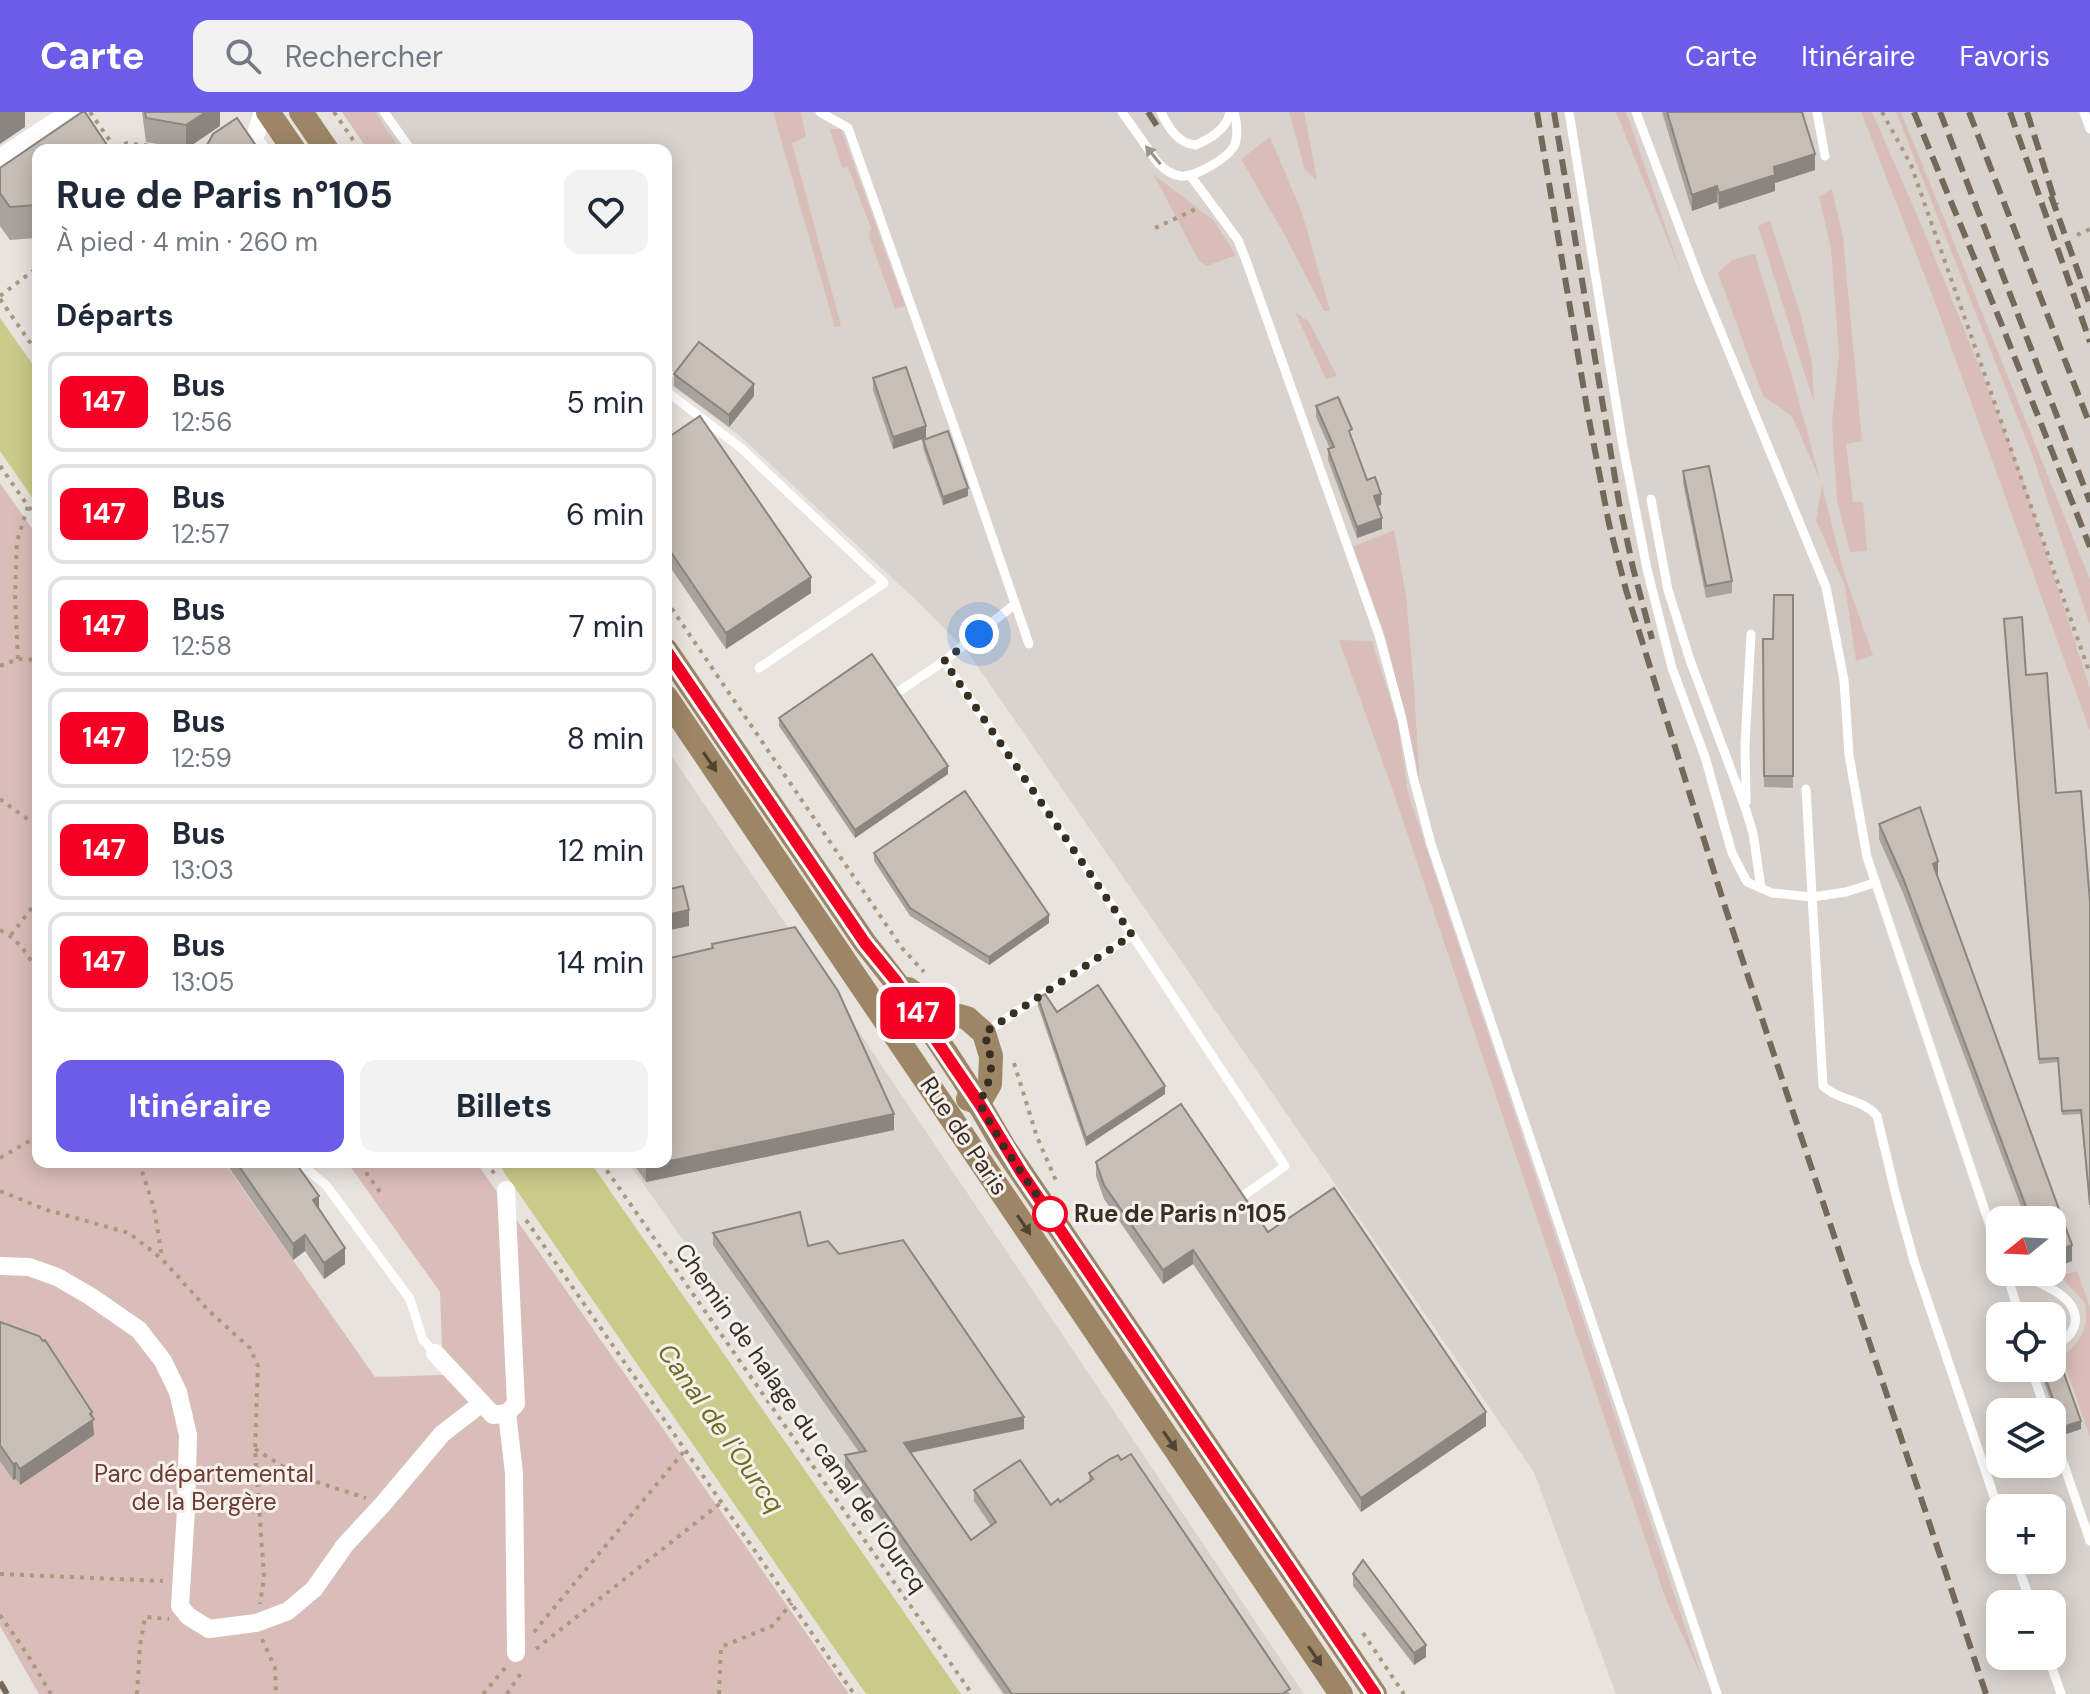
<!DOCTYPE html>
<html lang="fr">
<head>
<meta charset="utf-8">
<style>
  :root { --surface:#fff; --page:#f2f2f3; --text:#1f2937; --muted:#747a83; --line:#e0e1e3; --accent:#6c5de9 }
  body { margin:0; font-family:"DM Sans",sans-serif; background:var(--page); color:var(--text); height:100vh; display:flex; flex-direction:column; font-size:30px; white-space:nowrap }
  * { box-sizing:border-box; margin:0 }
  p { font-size:26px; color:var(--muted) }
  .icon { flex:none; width:44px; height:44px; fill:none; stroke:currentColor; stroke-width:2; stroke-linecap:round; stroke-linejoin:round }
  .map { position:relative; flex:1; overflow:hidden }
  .drawer { position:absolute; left:32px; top:32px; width:640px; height:1024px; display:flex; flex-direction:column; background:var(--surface); border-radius:16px; box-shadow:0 4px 20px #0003 }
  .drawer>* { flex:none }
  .badge { padding:0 16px; border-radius:12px; font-size:28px; line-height:52px }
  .needle { width:52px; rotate:252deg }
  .buttons { position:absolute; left:1986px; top:1094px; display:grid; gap:16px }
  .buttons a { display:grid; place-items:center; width:80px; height:80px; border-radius:16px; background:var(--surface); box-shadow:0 4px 20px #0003; font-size:40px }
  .you { position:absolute; width:40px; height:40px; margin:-20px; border:6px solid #fff; border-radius:50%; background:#1a73e8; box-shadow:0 0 0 12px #1a73e833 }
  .map>.badge { position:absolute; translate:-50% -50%; box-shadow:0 0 0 4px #fff }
  h2 { padding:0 24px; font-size:30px; line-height:72px }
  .round { display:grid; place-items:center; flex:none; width:84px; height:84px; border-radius:16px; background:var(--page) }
  .headline { display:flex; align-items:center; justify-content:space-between; height:136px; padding:0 24px }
  h1 { font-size:38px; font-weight:700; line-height:60px }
  .button { display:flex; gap:16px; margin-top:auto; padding:16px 24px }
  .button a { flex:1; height:92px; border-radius:16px; background:var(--accent); color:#fff; font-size:32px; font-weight:700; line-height:92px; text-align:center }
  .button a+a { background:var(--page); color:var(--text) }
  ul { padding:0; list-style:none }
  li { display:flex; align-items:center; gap:24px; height:100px; margin:0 16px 12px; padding:0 8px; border:4px solid var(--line); border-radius:16px }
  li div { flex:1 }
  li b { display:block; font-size:30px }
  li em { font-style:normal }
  li .badge { min-width:88px; font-weight:700; text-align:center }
  header { display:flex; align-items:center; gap:48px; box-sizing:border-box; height:112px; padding:0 40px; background:var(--accent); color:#fff }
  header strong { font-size:38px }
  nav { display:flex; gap:44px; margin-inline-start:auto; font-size:28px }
  .search { width:560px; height:72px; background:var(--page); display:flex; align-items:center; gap:20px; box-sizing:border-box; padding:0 28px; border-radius:16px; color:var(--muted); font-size:30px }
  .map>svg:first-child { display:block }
  .built { fill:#d9d2cd; fill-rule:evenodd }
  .green { fill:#d9bdb8 }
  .water { fill:#cacb89 }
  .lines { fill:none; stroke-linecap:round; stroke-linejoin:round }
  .path { stroke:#ab9881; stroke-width:4; stroke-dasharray:4 6; stroke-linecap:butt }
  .lane { stroke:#fff; stroke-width:9 }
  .street { stroke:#fff; stroke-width:18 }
  .primary { stroke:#9c8666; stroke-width:24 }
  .rail { stroke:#73695b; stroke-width:6; stroke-dasharray:16 8; stroke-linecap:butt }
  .wall { fill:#aaa39d }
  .shaded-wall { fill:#8b8580 }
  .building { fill:#c6beb7; stroke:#8b8580; stroke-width:2 }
  .oneway { fill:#9c9690 }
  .oneway2 { fill:#514432 }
  .line-casing { stroke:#fff; stroke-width:18 }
  .line { stroke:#f50024; stroke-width:12 }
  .walk { stroke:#382e21; stroke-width:8; stroke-dasharray:0 14.4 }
  .stop-dot { fill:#fff; stroke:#f50024; stroke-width:4 }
  .labels { text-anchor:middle; stroke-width:6; stroke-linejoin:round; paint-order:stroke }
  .street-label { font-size:24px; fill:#382e21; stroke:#f6f1ee }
  .stop-label { font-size:24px; font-weight:bold; fill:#382e21; stroke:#f6f1ee; text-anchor:start }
  .park-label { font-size:24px; fill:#6c3d2e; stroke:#f6f1ee }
  .water-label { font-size:26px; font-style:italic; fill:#6d6f1f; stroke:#f6f1ee }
</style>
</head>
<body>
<header>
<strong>Carte</strong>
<div class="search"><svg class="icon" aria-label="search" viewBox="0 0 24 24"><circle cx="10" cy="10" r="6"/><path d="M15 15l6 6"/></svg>Rechercher</div>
<nav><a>Carte</a><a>Itinéraire</a><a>Favoris</a></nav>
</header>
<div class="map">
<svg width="2090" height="1582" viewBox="0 0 2090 1582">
  <rect width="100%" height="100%" fill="#e9e3de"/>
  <!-- built -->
  <g class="built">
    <path d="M342,0H2090V1582H1616L1534,1360L969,542L920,492L740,324L666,269V38H368ZM2000,1108H2052V1160H2000ZM2000,1204H2052V1256H2000ZM2000,1300H2052V1352H2000ZM2000,1396H2052V1448H2000ZM2000,1492H2052V1544H2000Z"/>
    <polygon points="666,636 853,911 1304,1582 1002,1582 628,1050 666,1050"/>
  </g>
  <!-- green -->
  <g class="green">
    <polygon points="342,0 375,0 401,38 368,38"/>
    <polygon points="773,0 801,0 806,25 792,31 841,214 835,215"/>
    <polygon points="1289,0 1304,0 1317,68 1305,58"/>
    <polygon points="1616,0 1626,0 1682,163"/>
    <polygon points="1861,0 1872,0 1923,117 1992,286 2024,371 2090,577 2090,619 1936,193"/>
    <polygon points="1896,0 1901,0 2090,468 2090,513 2032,342"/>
    <polygon points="830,17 841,17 905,194 895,197 869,124 871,116 848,55 842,56"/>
    <polygon points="1270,25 1302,101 1330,199 1324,199 1287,127 1241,47"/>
    <polygon points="1154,63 1213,108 1236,143 1207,154 1199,149"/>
    <polygon points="1832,77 1843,126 1862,329 1846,332 1853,390 1863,390 1867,439 1850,440 1837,388 1832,311 1839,242 1831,136 1819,85"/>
    <polygon points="1770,109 1800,201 1812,251 1814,291 1758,114"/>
    <polygon points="1755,142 1794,271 1820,368 1792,304 1763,284 1718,161 1732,148"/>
    <polygon points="1295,200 1309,210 1337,264 1326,267"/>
    <polygon points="0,371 38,425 38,1050 224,1050 375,1265 443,1263 440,1180 347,1050 476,1050 849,1582 39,1582 0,1514"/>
    <polygon points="1822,373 1844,461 1873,543 1856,549 1845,474 1816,408"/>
    <polygon points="1394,418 1406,484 1414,576 1420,678 1416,651 1386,526 1353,435"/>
    <polygon points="1339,528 1372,529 1398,612 1408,681 1702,1566 1665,1485 1391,673"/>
    <path d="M2077,1159L2090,1195V1325L2062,1245C2079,1231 2090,1217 2085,1192C2083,1187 2066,1171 2060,1164Z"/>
  </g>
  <!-- water -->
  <g class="water">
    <polygon points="0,206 38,260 38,394 0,339"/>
    <polygon points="497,1050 590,1050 961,1582 866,1582"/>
  </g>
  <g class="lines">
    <!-- path -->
    <g class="path">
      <polyline points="90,0 115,36"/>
      <polyline points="334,0 360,38"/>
      <polyline points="1882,0 1911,53 2090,562"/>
      <polyline points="115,36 127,31 159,35 164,38"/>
      <polyline points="1155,116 1198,96"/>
      <polyline points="2077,123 2090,117"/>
      <polyline points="0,184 38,155"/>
      <polyline points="0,187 38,242"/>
      <polyline points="0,354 38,408"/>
      <polyline points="666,488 902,836 924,860"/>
      <polyline points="18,547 15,484 17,429 28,394"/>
      <polyline points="0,554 18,547 38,548"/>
      <polyline points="0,687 26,706 38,712"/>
      <path d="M0,818C18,827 28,843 38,860"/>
      <polyline points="11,823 38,788"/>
      <polyline points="1014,951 1037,1025 1057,1071"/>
      <polyline points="0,1046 31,1028 38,1020"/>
      <polyline points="139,1050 154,1096 162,1145"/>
      <polyline points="366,1050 367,1062 383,1084"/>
      <polyline points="486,1050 496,1064"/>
      <polyline points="601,1050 972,1582"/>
      <polyline points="0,1079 47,1098 129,1121 162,1147 208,1198 250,1236 258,1254 255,1337 264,1465 260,1492"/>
      <polyline points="526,1108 854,1582"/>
      <polyline points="255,1337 298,1364 366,1386"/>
      <polyline points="0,1462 163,1469"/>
      <polyline points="0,1503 27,1542 51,1582"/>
      <polyline points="534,1520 686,1337"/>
      <polyline points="1363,1521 1404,1582"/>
      <polyline points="262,1527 275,1556 276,1582"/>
      <polyline points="536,1537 722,1390"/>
      <polyline points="137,1582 140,1534 145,1505 169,1507"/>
      <polyline points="483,1582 506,1555"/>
      <polyline points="507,1582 523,1558"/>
      <polyline points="719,1582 721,1535 772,1514 792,1491"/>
    </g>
    <!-- lane -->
    <g class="lane">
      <polyline points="384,0 411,38"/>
      <polyline points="820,0 848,16 957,323 1029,532"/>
      <path d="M1122,0L1158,51C1164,57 1171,63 1180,64C1195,66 1230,45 1235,32C1238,22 1237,10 1234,0"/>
      <path d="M1161,0C1168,15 1178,32 1196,33C1211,26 1227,17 1230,0"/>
      <polyline points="1569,0 1623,334 1647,457 1672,556 1705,645 1732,741 1747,770 1772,781 1812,785 1846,780 1874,771"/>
      <polyline points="1636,0 1699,167 1826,475 1844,568 1849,643 1867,745 2000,1144"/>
      <polyline points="1817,0 1825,44"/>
      <polyline points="2084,0 2090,17"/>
      <polyline points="1190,63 1238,128 1247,151 1379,523 1402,607 1413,664 1431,732 1717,1582"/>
      <polyline points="666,260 669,262"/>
      <polyline points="666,279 741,336 884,471 759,556"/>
      <polyline points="1651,387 1668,478 1690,548 1746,698 1753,721 1761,776"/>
      <polyline points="944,549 1015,492"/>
      <polyline points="901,578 944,549 1132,823 986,920"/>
      <path d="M1806,677L1823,974C1839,989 1863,987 1877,1004L1896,1084L1914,1149L2000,1402"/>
      <polyline points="1746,690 1745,633 1751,522"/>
      <polyline points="1132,823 1285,1054 1243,1084"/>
      <polyline points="298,1050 326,1073 410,1187 423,1228 435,1241"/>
      <polyline points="2006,1160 2020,1204"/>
      <path d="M2015,1160C2035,1170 2080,1182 2075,1212C2072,1224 2063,1230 2052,1233"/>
      <polyline points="2031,1256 2046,1300"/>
      <polyline points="2052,1318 2090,1429"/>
      <polyline points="2016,1448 2031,1492"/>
      <polyline points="2048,1544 2061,1582"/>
    </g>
    <!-- street -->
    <g class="street">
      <polyline points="261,38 254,28 263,0"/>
      <polyline points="0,46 70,0"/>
      <polyline points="0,1154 29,1155 57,1165 90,1184 139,1218 163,1249 178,1280 188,1323 186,1398 180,1494 188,1504 209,1517 256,1511 288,1499 314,1477 345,1433 383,1392 442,1322 482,1291"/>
      <polyline points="435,1241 493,1303 507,1301 516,1292 506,1078"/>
      <polyline points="507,1301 514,1361 516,1541"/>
    </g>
    <!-- primary -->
    <g class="primary">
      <polyline points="268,0 294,38"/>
      <polyline points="301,0 327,38"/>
      <path d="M666,538L865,831C917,895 964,964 1004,1035L1375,1582"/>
      <polyline points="666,585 1341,1582"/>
      <polyline points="908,877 940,899 967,906 984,921 991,944 990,972 979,991 968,987"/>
    </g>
    <!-- rail -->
    <g class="rail">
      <polyline points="1148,0 1157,14"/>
      <polyline points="1537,0 1588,302 1609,412 1626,478 1726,798 1986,1582"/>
      <polyline points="1554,0 1619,390 1633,456 1652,527"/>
      <polyline points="1914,0 2001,211 2090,435"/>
      <polyline points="1940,0 2090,390"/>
      <polyline points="1969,0 2090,313"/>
      <polyline points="2010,0 2090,230"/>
      <polyline points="2027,0 2056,93"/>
      <polyline points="2051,84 2090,193"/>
      <polyline points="0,1570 7,1582"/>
    </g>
  </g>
  <!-- wall -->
  <g class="wall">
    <polygon points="82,0 85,0 109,38 38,38 38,125 37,126 10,128 0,114 0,56"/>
    <polygon points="142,0 220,0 220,14 186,37 146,30"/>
    <polygon points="1662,0 1802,0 1815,58 1775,71 1775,79 1719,97 1717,90 1692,99"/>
    <polygon points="674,262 754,284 729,315 674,274"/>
    <polygon points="873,266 926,314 893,337 873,278"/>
    <polygon points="1316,294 1352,328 1367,368 1381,393 1377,394 1382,417 1357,426 1328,348 1328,337 1330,337 1316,305"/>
    <polygon points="666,327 811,481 726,537 666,449"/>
    <polygon points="923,328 968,384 943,393 923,336"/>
    <polygon points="1683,359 1732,469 1732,481 1706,486 1683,371"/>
    <polygon points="1793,483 1793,676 1764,675 1763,527 1773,527"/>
    <polygon points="2004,507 2026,563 2056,681 2090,790 2090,1097 2081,1002 2062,1003 2058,950 2039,952"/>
    <polygon points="779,606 948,662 855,726 779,614"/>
    <polygon points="1879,712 1938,765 2072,1149 2052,1157 2052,1108 2026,1108 1903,781 1879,727"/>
    <polygon points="874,741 1049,811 989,853 910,804 874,749"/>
    <polygon points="712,832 894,1018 646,1070 632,1050 666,1050"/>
    <polygon points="1038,886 1057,900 1165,982 1086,1034 1038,894"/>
    <polygon points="225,1050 295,1050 345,1152 324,1167 305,1139 293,1148"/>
    <polygon points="1096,1050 1268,1120 1486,1314 1361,1400 1193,1152 1163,1172 1104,1087 1096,1064"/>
    <polygon points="713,1121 808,1134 839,1142 1024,1317 911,1341 971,1428 991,1414 974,1389 974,1378 1051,1393 1060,1390 1089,1370 1089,1361 1290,1582 1004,1582 845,1355 845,1343 859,1340 713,1133"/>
    <polygon points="0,1210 92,1305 94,1323 20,1373 16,1367 13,1368 0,1349"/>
    <polygon points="2039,1256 2052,1256 2081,1317 2063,1323"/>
    <polygon points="1353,1462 1426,1545 1414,1553 1353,1474"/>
  </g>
  <!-- shaded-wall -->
  <g class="shaded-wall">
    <polygon points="0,0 25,0 25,15 0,32"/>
    <polygon points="206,0 220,0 220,14 186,37 186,13"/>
    <polygon points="1815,42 1815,58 1775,71 1775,79 1719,97 1719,81 1774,55"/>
    <polygon points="1717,74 1717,90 1692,99 1692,83"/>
    <polygon points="38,91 38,125 37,126 37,93"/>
    <polygon points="754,272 754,284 729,315 729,303"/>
    <polygon points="926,314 926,326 893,337 893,325"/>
    <polygon points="968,376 968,384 943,393 943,385"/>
    <polygon points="1381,382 1381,393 1374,395 1374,384"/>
    <polygon points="1382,406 1382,417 1357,426 1357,415"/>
    <polygon points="811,465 811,481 726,537 726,521"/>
    <polygon points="948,654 948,662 855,726 855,718"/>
    <polygon points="1938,749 1938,765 1933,752"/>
    <polygon points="689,798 689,814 666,819 666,803"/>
    <polygon points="1049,803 1049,811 989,853 989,845"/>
    <polygon points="1165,974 1165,982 1086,1034 1086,1026"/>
    <polygon points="894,1002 894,1018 646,1070 646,1054"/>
    <polygon points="319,1084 319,1100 313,1088"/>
    <polygon points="305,1123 305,1139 293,1148 293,1132"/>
    <polygon points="2072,1133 2072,1149 2052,1157 2052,1141"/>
    <polygon points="345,1136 345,1152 324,1167 324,1151"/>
    <polygon points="1193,1138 1193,1152 1163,1172 1163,1158"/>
    <polygon points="92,1300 94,1323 20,1373 20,1357"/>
    <polygon points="1486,1300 1486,1314 1361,1400 1361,1386"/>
    <polygon points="1024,1305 1024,1317 904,1342 904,1331"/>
    <polygon points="2081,1309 2081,1317 2063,1323 2063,1315"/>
    <polygon points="16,1351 16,1367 13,1368 13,1352"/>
    <polygon points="1426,1533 1426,1545 1414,1553 1414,1541"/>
  </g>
  <!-- building -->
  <g class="building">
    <polygon points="82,0 85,0 109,36 108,38 38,38 38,91 37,93 10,95 0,81 0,56"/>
    <polygon points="145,0 206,0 186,13 146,6"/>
    <polygon points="1667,0 1802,0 1815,42 1774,55 1775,63 1719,81 1717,74 1692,83"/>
    <polygon points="237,6 259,38 208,38 206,35 213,22"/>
    <polygon points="699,230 754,272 729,303 674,262"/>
    <polygon points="906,255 926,314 893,325 873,266"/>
    <polygon points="1338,285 1352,317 1349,319 1367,368 1375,365 1381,382 1374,384 1382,406 1357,415 1328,337 1334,335 1316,294"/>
    <polygon points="700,304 811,465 726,521 666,433 666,327"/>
    <polygon points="948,319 968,376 943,385 923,328"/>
    <polygon points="1709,354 1732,469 1706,474 1683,359"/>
    <polygon points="1774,483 1793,483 1793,664 1764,664 1763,527 1773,527"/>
    <polygon points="2022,505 2026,563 2047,561 2056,681 2081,679 2090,790 2090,1093 2081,998 2062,999 2058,946 2039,947 2004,507"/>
    <polygon points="872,542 948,654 855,718 779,606"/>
    <polygon points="965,679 1049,803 989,845 910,796 874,741"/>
    <polygon points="1920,695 1938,749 1933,752 2072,1133 2052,1141 2052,1108 2031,1108 1903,766 1879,712"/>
    <polygon points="683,774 689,798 666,803 666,778"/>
    <polygon points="795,815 838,879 894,1002 646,1054 643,1050 666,1050 666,847 713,836 712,832"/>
    <polygon points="1098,873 1165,974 1086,1026 1038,886 1045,882 1057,900"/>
    <polygon points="1181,992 1268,1120 1334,1076 1486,1300 1361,1386 1193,1138 1163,1158 1104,1073 1096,1050"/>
    <polygon points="236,1050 295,1050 319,1084 313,1088 345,1136 324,1151 305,1123 293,1132"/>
    <polygon points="800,1100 808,1134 828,1129 839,1142 903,1128 1024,1305 904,1331 971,1428 996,1410 974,1378 1020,1348 1051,1393 1058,1387 1060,1390 1093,1367 1089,1361 1110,1347 1118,1343 1121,1348 1131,1342 1290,1577 1282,1582 1012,1582 845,1343 866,1339 713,1121"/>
    <polygon points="0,1210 39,1224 43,1229 45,1228 92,1300 90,1302 94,1307 20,1357 16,1351 13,1352 0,1333"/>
    <polygon points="2057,1242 2081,1309 2063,1315 2042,1256 2052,1256 2052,1244"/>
    <polygon points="1363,1448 1426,1533 1414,1541 1353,1462"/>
  </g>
  <!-- one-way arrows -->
  <defs><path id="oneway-solid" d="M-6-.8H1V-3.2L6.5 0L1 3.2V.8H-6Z" transform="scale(2)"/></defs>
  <use class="oneway" href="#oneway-solid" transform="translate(1153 43) rotate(-129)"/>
  <g class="oneway2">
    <use href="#oneway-solid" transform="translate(710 650) rotate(56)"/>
    <use href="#oneway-solid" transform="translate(1024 1113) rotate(56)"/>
    <use href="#oneway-solid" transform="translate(1170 1329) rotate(56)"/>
    <use href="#oneway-solid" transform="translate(1315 1544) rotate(56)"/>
  </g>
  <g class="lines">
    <defs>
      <polyline id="line" points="666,538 865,831 896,869 979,991 1021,1060 1375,1582"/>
    </defs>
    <!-- line casing -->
    <use href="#line" class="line-casing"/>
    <!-- line -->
    <use href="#line" class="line"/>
    <!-- walk -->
    <path class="walk" d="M979,522L944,549L1132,823L984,921C994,951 994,963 979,991L1004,1035L1057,1113L1050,1102"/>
  </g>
  <!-- markers -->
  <circle class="stop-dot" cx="1050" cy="1102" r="16"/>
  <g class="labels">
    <!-- street labels -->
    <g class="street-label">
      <text transform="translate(964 1024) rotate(56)" y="8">Rue de Paris</text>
      <text transform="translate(801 1306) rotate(55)" y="8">Chemin de halage du canal de l'Ourcq</text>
    </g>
    <!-- stop labels -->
    <g class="stop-label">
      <text x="1074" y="1110">Rue de Paris n°105</text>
    </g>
    <!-- park labels -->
    <g class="park-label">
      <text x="204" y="1370">Parc départemental<tspan x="204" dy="28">de la Bergère</tspan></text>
    </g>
    <!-- water labels -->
    <g class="water-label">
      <text transform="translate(721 1316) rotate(55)" y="9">Canal de l'Ourcq</text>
    </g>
  </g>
</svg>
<div class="buttons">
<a><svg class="needle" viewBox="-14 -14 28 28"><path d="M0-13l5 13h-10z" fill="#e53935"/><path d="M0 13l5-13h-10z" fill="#747a83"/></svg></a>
<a><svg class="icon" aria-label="locate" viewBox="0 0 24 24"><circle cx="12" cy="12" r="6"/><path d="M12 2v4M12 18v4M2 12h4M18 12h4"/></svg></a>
<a><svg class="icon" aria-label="layers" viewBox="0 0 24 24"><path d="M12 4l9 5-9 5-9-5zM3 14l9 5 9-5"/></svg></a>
<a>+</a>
<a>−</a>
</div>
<div class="you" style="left:979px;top:522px"></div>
<b class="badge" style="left:918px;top:901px;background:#f50024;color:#fff">147</b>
<section class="drawer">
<div class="headline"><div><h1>Rue de Paris n°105</h1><p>À pied · 4 min · 260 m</p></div><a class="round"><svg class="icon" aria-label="heart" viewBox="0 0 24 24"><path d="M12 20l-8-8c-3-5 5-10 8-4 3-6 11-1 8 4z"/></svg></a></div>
<h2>Départs</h2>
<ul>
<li><span class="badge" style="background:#f50024;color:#fff">147</span><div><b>Bus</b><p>12:56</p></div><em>5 min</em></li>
<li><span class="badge" style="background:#f50024;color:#fff">147</span><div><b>Bus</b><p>12:57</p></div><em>6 min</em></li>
<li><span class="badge" style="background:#f50024;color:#fff">147</span><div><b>Bus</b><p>12:58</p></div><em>7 min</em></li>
<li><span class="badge" style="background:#f50024;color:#fff">147</span><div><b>Bus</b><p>12:59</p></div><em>8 min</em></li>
<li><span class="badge" style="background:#f50024;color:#fff">147</span><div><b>Bus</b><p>13:03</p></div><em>12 min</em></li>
<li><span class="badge" style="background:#f50024;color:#fff">147</span><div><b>Bus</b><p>13:05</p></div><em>14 min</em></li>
</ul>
<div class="button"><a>Itinéraire</a><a>Billets</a></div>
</section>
</div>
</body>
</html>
